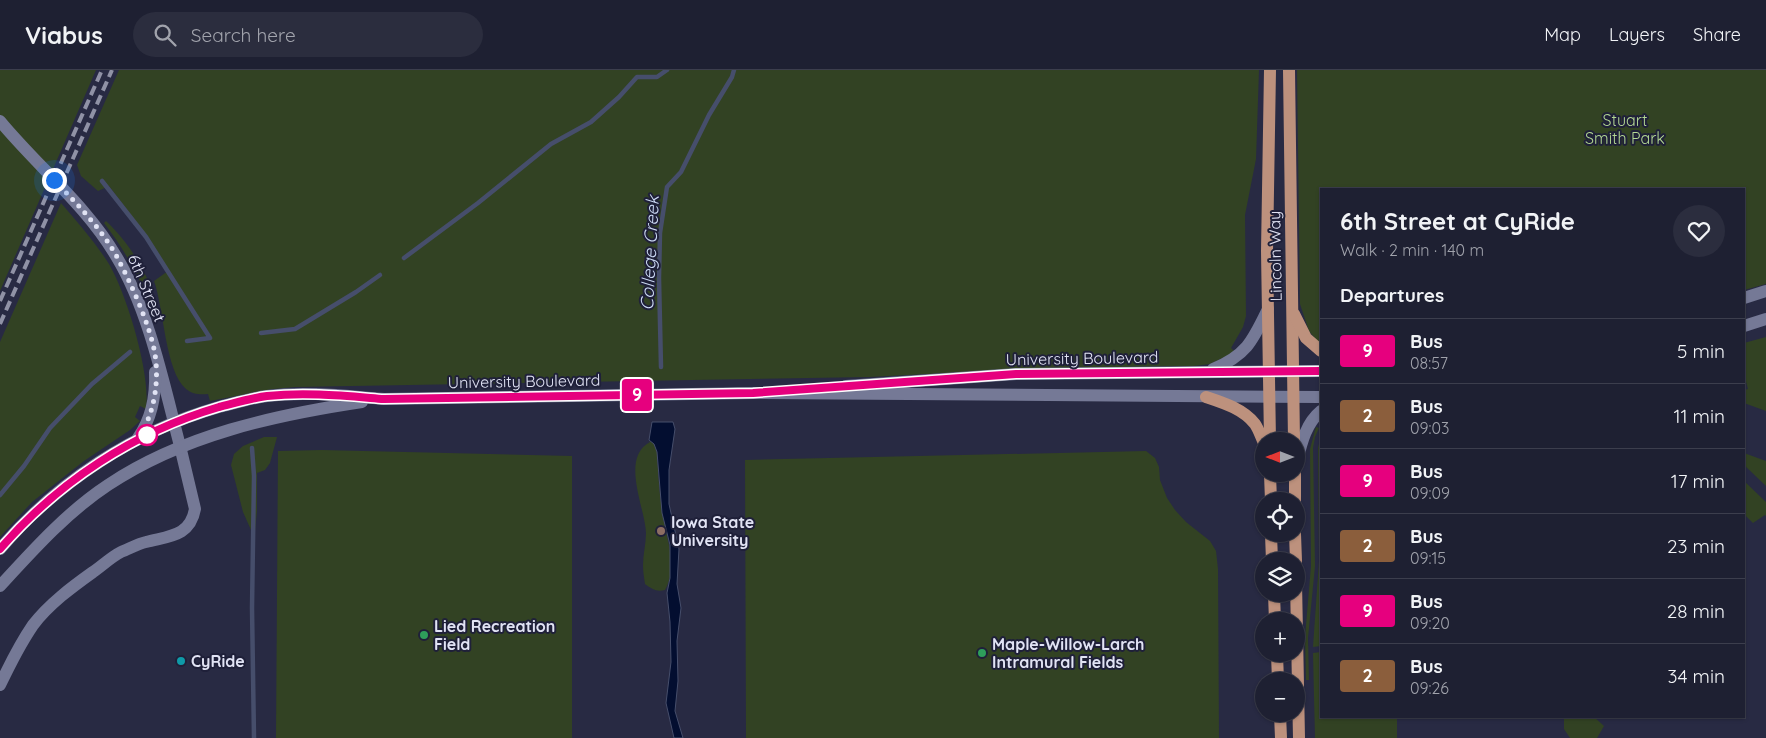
<!DOCTYPE html>
<html lang="en">
<head>
<meta charset="utf-8">
<style>
  :root { --surface:#1e2032; --page:#2b2d3e; --text:#f1f3f6; --muted:#a1a3ac; --line:#3c3e4d }
  body { margin:0; font-family:Quicksand,sans-serif; background:var(--page); color:var(--text); height:100vh; display:flex; flex-direction:column; font-size:19px; white-space:nowrap }
  * { box-sizing:border-box; margin:0 }
  p { font-size:16px; color:var(--muted) }
  .icon { flex:none; width:28px; height:28px; fill:none; stroke:currentColor; stroke-width:2; stroke-linecap:round; stroke-linejoin:round }
  .map { position:relative; flex:1; overflow:hidden }
  .drawer { position:absolute; left:1320px; top:118px; width:425px; height:530px; display:flex; flex-direction:column; background:var(--surface); border-radius:0px; box-shadow:0 1px 4px #0004,0 0 0 1px var(--line) }
  .drawer>* { flex:none }
  .badge { padding:0 10px; border-radius:4px; font-size:18px; line-height:32px }
  .needle { width:32px; rotate:270deg }
  .buttons { position:absolute; left:1255px; top:362px; display:grid; gap:10px }
  .buttons a { display:grid; place-items:center; width:50px; height:50px; border-radius:50%; background:var(--surface); box-shadow:0 1px 4px #0004,0 0 0 1px var(--line); font-size:25px }
  .you { position:absolute; width:25px; height:25px; margin:-12px; border:4px solid #fff; border-radius:50%; background:#1a73e8; box-shadow:0 0 0 8px #1a73e833 }
  .map>.badge { position:absolute; translate:-50% -50%; box-shadow:0 0 0 2px #fff }
  h2 { padding:0 20px; font-size:19px; line-height:45px }
  .round { display:grid; place-items:center; flex:none; width:52px; height:52px; border-radius:26px; background:var(--page) }
  .overview { display:flex; align-items:center; justify-content:space-between; height:85px; padding:0 20px }
  h1 { font-size:24px; font-weight:700; line-height:38px }
  ul { padding:0; list-style:none }
  li { display:flex; align-items:center; gap:15px; height:65px; padding:0 20px; border-top:1px solid var(--line) }
  li div { flex:1 }
  li b { display:block; font-size:19px }
  li em { font-style:normal }
  li .badge { min-width:55px; font-weight:700; text-align:center }
  header { display:flex; align-items:center; gap:30px; box-sizing:border-box; height:70px; padding:0 25px; background:var(--surface); border-bottom:1px solid var(--line) }
  header strong { font-size:24px }
  nav { display:flex; gap:28px; margin-inline-start:auto; font-size:18px }
  .search { width:350px; height:45px; background:var(--page); display:flex; align-items:center; gap:12px; box-sizing:border-box; padding:0 18px; border-radius:28px; color:var(--muted); font-size:19px }
  .map>svg:first-child { display:block }
  .green { fill:#324223 }
  .water { fill:#030e30; stroke:#464e6b }
  .lines { fill:none; stroke-linecap:round; stroke-linejoin:round }
  .stream { stroke:#464e6b; stroke-width:4.5 }
  .minor { stroke:#757996; stroke-width:12 }
  .secondary { stroke:#757996; stroke-width:12 }
  .primary { stroke:#bd917d; stroke-width:12 }
  .rail { stroke:#9092a6; stroke-width:4; stroke-dasharray:10 5; stroke-linecap:butt }
  .line-casing { stroke:#fff; stroke-width:11 }
  .line { stroke:#e6007e; stroke-width:8 }
  .walk { stroke:#e1e3f4; stroke-width:5; stroke-dasharray:0 9 }
  .stop-dot { fill:#fff; stroke:#e6007e; stroke-width:2.5 }
  .education-dot { fill:#8d6e63; stroke:#1f2039; stroke-width:2 }
  .leisure-dot { fill:#2e9e5b; stroke:#1f2039; stroke-width:2 }
  .culture-dot { fill:#0f9aa8; stroke:#1f2039; stroke-width:2 }
  .labels { text-anchor:middle; stroke-width:4; stroke-linejoin:round; paint-order:stroke }
  .park-label { font-size:16px; fill:#b4d893; stroke:#1f2039 }
  .street-label { font-size:16px; fill:#e1e3f4; stroke:#1f2039 }
  .poi-label { font-size:16px; font-weight:bold; fill:#e1e3f4; stroke:#1f2039; text-anchor:start }
  .water-label { font-size:18px; font-style:italic; fill:#cddbf6; stroke:#1f2039 }
</style>
</head>
<body>
<header>
<strong>Viabus</strong>
<div class="search"><svg class="icon" aria-label="search" viewBox="0 0 24 24"><circle cx="10" cy="10" r="6"/><path d="M15 15l6 6"/></svg>Search here</div>
<nav><a>Map</a><a>Layers</a><a>Share</a></nav>
</header>
<div class="map">
<svg width="1766" height="668" viewBox="0 0 1766 668">
  <rect width="100%" height="100%" fill="#282a43"/>
  <!-- green -->
  <g class="green">
    <polygon points="0,0 96,0 0,221"/>
    <path d="M119,0H1259L1256,89L1245,145L1246,246L1243,257L1231,278L1235,282L1210,294L1194,296L1046,298L869,307L295,317L273,319L210,331L208,324C200,325 192,324 186,319C165,301 164,238 154,211L168,201L146,165L109,116L98,121L81,106L77,95Z"/>
    <polygon points="1297,0 1766,0 1766,214 1744,220 1744,119 1321,119 1321,276 1309,261 1300,234"/>
    <path d="M61,133C78,153 95,172 109,194C127,225 151,304 146,339L140,336L135,347L140,351L130,360L84,391L32,432L0,467V272Z"/>
    <path d="M106,151C130,173 160,219 157,253C144,216 128,184 104,153Z"/>
    <polygon points="1766,267 1766,341 1744,333 1744,320 1748,319 1744,304 1744,273"/>
    <polygon points="1316,357 1319,358 1315,367 1313,378 1315,496 1308,568 1309,610 1306,610 1305,567 1311,496 1310,379"/>
    <polygon points="1321,365 1321,576 1313,577 1319,491 1318,378"/>
    <polygon points="264,367 277,367 270,393 265,400 257,403 257,441 255,461 251,460 243,442 231,395 234,384 243,376"/>
    <path d="M649,370L654,374L657,382C658,401 659,421 662,440C665,466 679,495 665,520C656,522 652,519 645,514C644,508 643,501 643,495C643,484 646,474 646,463C645,437 620,388 650,372Z"/>
    <polygon points="322,380 572,386 572,668 276,668 278,381"/>
    <polygon points="1146,381 1155,388 1159,397 1160,410 1167,428 1175,440 1186,452 1210,471 1216,481 1218,499 1219,668 746,668 745,390"/>
    <polygon points="1744,383 1766,391 1766,416 1744,395"/>
    <polygon points="1744,411 1766,432 1766,446 1765,445 1753,453 1744,444"/>
    <polygon points="1321,582 1321,646 1397,646 1397,668 1315,668 1313,583"/>
    <polygon points="1564,646 1593,646 1604,656 1597,668 1570,668 1564,659"/>
  </g>
  <!-- water -->
  <polygon class="water" points="652,352 673,352 675,359 669,400 669,434 679,479 677,514 681,538 677,571 678,611 675,641 683,668 674,668 666,633 671,592 670,552 667,523 670,508 670,475 662,443 657,382 654,374 649,370"/>
  <g class="lines">
    <!-- stream -->
    <g class="stream">
      <polyline points="102,111 146,167 210,268 187,271"/>
      <polyline points="404,188 478,133 551,74 591,52 619,27 637,7 657,7 667,0"/>
      <polyline points="261,263 295,259 356,222 380,205"/>
      <polyline points="661,297 659,208 660,163 667,117 681,102 709,45 732,7 734,0"/>
      <polyline points="252,378 254,406 252,538 254,668"/>
      <polyline points="0,425 24,396 50,358 92,314 130,282"/>
    </g>
    <!-- minor -->
    <path class="minor" d="M0,615C10,594 20,574 33,555C49,534 72,517 93,502C102,496 111,487 121,482C129,479 137,474 146,472C168,466 190,467 195,439L180,376"/>
    <!-- secondary -->
    <g class="secondary">
      <path d="M0,51C38,97 86,135 116,186C149,240 164,315 180,376"/>
      <polyline points="1744,228 1766,221"/>
      <polyline points="1744,256 1766,249"/>
      <path d="M1213,299C1247,285 1253,270 1268,239"/>
      <polyline points="846,316 1016,304 1321,301"/>
      <path d="M138,368C152,348 156,326 155,302"/>
      <path d="M1296,395C1301,375 1305,354 1321,341"/>
      <path d="M0,479C57,412 135,361 219,337C235,333 251,328 267,326C306,321 345,326 384,329L753,323L1321,327"/>
      <path d="M0,516C33,480 67,442 108,415C183,365 275,345 362,332"/>
    </g>
    <!-- primary -->
    <g class="primary">
      <polyline points="1289,0 1294,371"/>
      <polyline points="1294,244 1306,268 1321,281"/>
      <path d="M1206,327C1224,333 1243,339 1255,354C1259,360 1261,367 1264,373"/>
      <polyline points="1270,371 1267,181 1270,0"/>
      <polyline points="1270,404 1271,431"/>
      <polyline points="1295,404 1295,431"/>
      <polyline points="1271,464 1272,491"/>
      <polyline points="1295,464 1296,491"/>
      <polyline points="1296,512 1299,668"/>
      <polyline points="1274,524 1275,551"/>
      <polyline points="1277,584 1278,611"/>
      <polyline points="1280,644 1281,668"/>
    </g>
    <!-- rail -->
    <g class="rail">
      <polyline points="0,231 102,0"/>
      <polyline points="0,254 112,0"/>
    </g>
  </g>
  <g class="lines">
    <defs>
      <path id="line" d="M0,479C58,412 134,362 219,337C235,333 251,328 267,326C307,322 345,326 384,329L753,323L1016,304L1321,301"/>
    </defs>
    <!-- line casing -->
    <use href="#line" class="line-casing"/>
    <!-- line -->
    <use href="#line" class="line"/>
    <!-- walk -->
    <path class="walk" d="M54,110C77,134 101,158 117,187C131,213 150,255 155,284C159,310 155,339 142,362L147,365"/>
  </g>
  <!-- markers -->
  <circle class="stop-dot" cx="147" cy="365" r="10"/>
  <circle class="education-dot" cx="661" cy="461" r="5"/>
  <g class="leisure-dot">
    <circle cx="424" cy="565" r="5"/>
    <circle cx="982" cy="583" r="5"/>
  </g>
  <circle class="culture-dot" cx="181" cy="591" r="5"/>
  <g class="labels">
    <!-- park labels -->
    <g class="park-label">
      <text x="1625" y="56">Stuart<tspan x="1625" dy="18">Smith Park</tspan></text>
    </g>
    <!-- street labels -->
    <g class="street-label">
      <text transform="translate(1275 186) rotate(-91)" y="6">Lincoln Way</text>
      <text transform="translate(147 218) rotate(67)" y="6">6th Street</text>
      <text transform="translate(1082 288) rotate(-1)" y="6">University Boulevard</text>
      <text transform="translate(524 311) rotate(-1)" y="6">University Boulevard</text>
    </g>
    <!-- poi labels -->
    <g class="poi-label">
      <text x="671" y="458">Iowa State<tspan x="671" dy="18">University</tspan></text>
      <text x="434" y="562">Lied Recreation<tspan x="434" dy="18">Field</tspan></text>
      <text x="992" y="580">Maple-Willow-Larch<tspan x="992" dy="18">Intramural Fields</tspan></text>
      <text x="191" y="597">CyRide</text>
    </g>
    <!-- water labels -->
    <g class="water-label">
      <text transform="translate(650 183) rotate(-87)" y="6">College Creek</text>
    </g>
  </g>
</svg>
<div class="buttons">
<a><svg class="needle" viewBox="-14 -14 28 28"><path d="M0-13l5 13h-10z" fill="#e53935"/><path d="M0 13l5-13h-10z" fill="#a1a3ac"/></svg></a>
<a><svg class="icon" aria-label="locate" viewBox="0 0 24 24"><circle cx="12" cy="12" r="6"/><path d="M12 2v4M12 18v4M2 12h4M18 12h4"/></svg></a>
<a><svg class="icon" aria-label="layers" viewBox="0 0 24 24"><path d="M12 4l9 5-9 5-9-5zM3 14l9 5 9-5"/></svg></a>
<a>+</a>
<a>−</a>
</div>
<div class="you" style="left:54px;top:110px"></div>
<b class="badge" style="left:637px;top:325px;background:#e6007e;color:#fff">9</b>
<section class="drawer">
<div class="overview"><div><h1>6th Street at CyRide</h1><p>Walk · 2 min · 140 m</p></div><a class="round"><svg class="icon" aria-label="heart" viewBox="0 0 24 24"><path d="M12 20l-8-8c-3-5 5-10 8-4 3-6 11-1 8 4z"/></svg></a></div>
<h2>Departures</h2>
<ul>
<li><span class="badge" style="background:#e6007e;color:#fff">9</span><div><b>Bus</b><p>08:57</p></div><em>5 min</em></li>
<li><span class="badge" style="background:#8b5e3c;color:#fff">2</span><div><b>Bus</b><p>09:03</p></div><em>11 min</em></li>
<li><span class="badge" style="background:#e6007e;color:#fff">9</span><div><b>Bus</b><p>09:09</p></div><em>17 min</em></li>
<li><span class="badge" style="background:#8b5e3c;color:#fff">2</span><div><b>Bus</b><p>09:15</p></div><em>23 min</em></li>
<li><span class="badge" style="background:#e6007e;color:#fff">9</span><div><b>Bus</b><p>09:20</p></div><em>28 min</em></li>
<li><span class="badge" style="background:#8b5e3c;color:#fff">2</span><div><b>Bus</b><p>09:26</p></div><em>34 min</em></li>
</ul>
</section>
</div>
</body>
</html>
